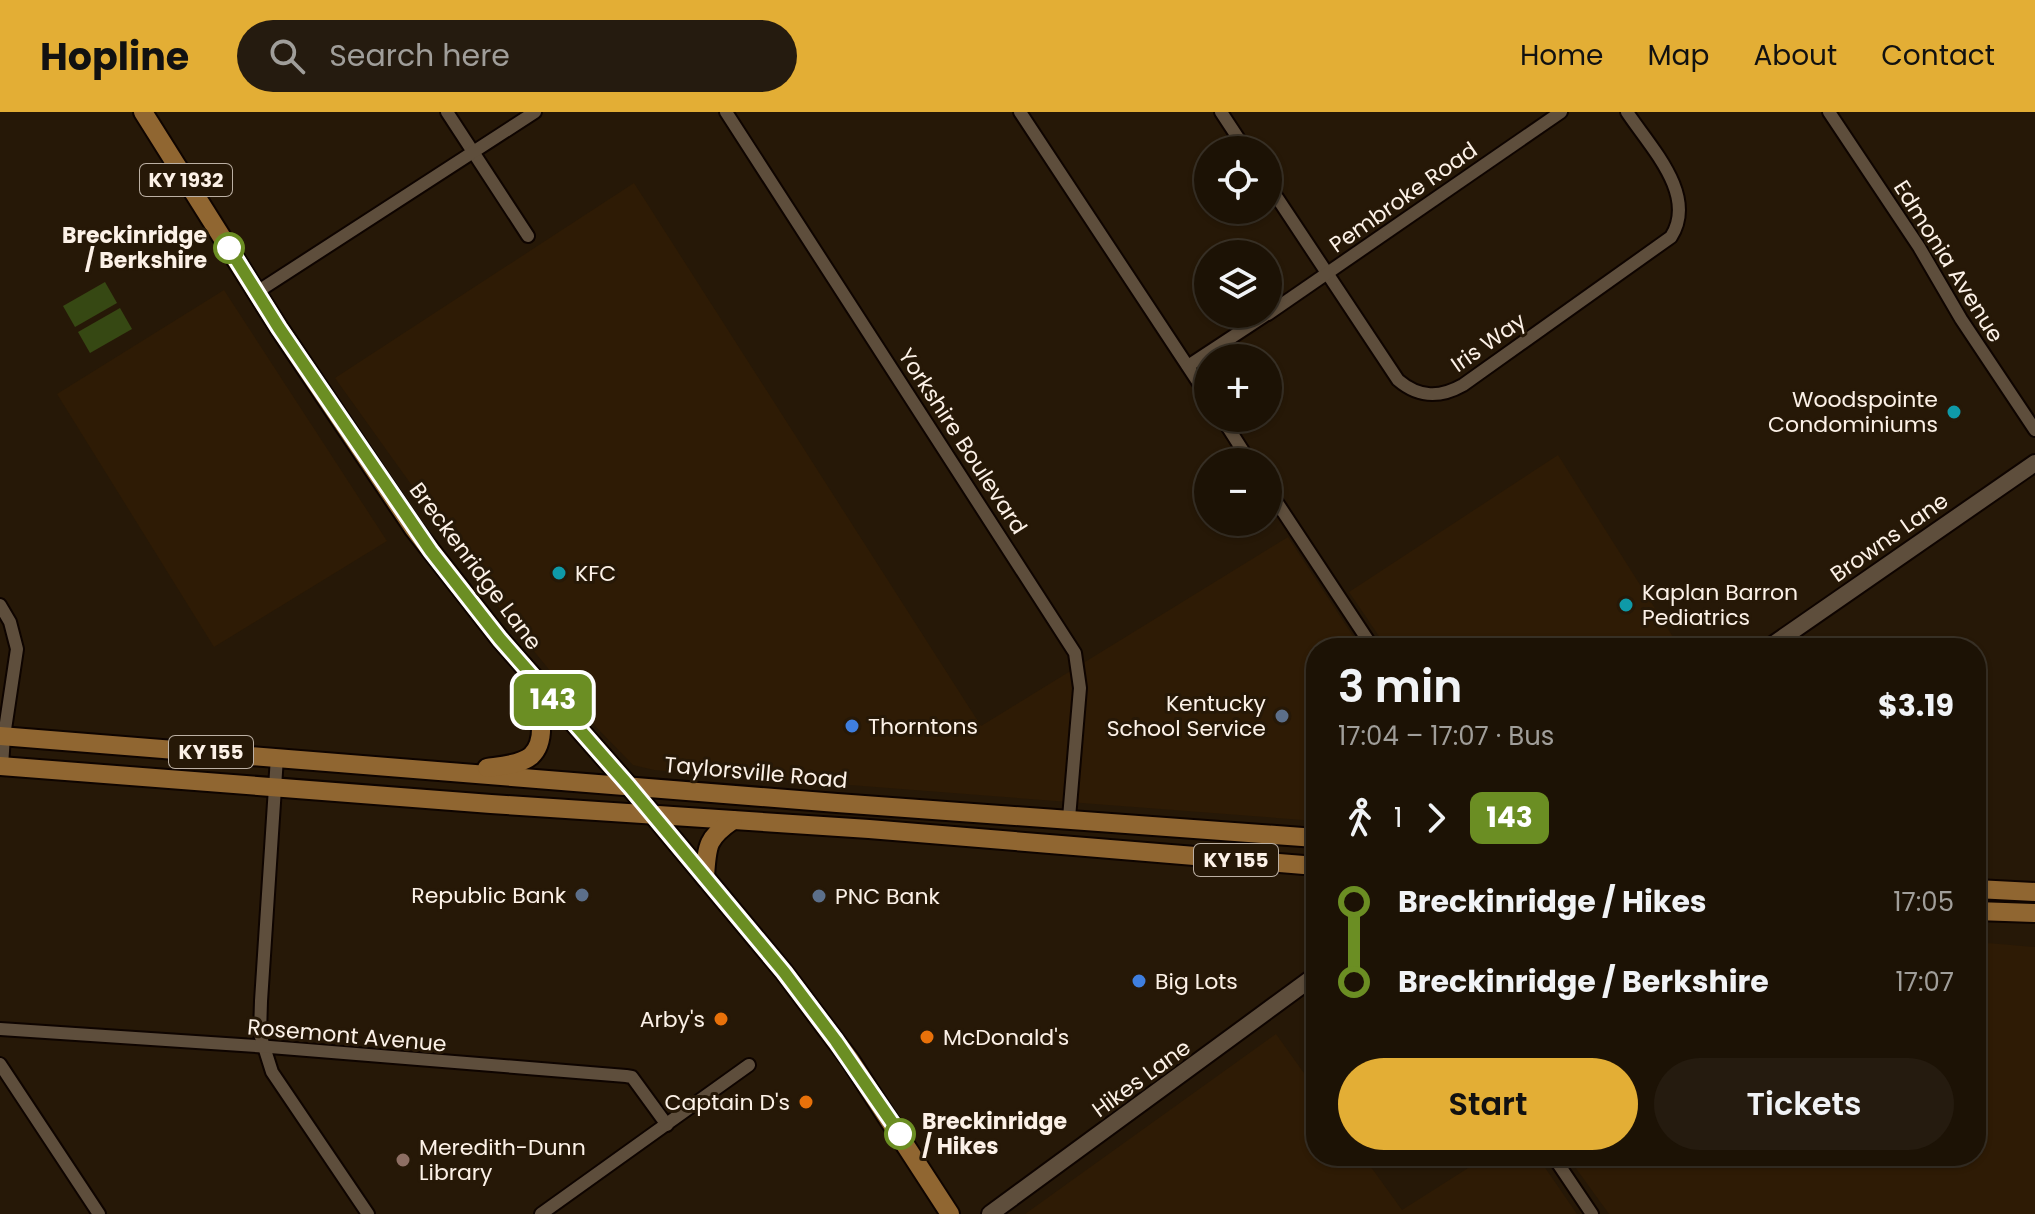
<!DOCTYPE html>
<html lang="en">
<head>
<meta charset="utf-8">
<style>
  :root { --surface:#1c1205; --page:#251b0f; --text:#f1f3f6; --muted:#a09e9a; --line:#3a3227; --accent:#e3ae35 }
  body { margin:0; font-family:Poppins,sans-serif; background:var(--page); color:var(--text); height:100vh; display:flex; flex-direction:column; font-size:30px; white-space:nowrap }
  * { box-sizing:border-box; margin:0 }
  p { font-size:26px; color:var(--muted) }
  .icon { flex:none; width:44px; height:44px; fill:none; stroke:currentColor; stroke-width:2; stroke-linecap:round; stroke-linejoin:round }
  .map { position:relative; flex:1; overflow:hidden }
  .sheet { position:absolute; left:1306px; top:526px; width:680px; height:528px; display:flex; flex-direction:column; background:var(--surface); border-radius:32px; box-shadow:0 2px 6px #0004,0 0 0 2px var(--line) }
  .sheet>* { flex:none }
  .badge { padding:0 16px; border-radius:12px; font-size:28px; line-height:52px }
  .buttons { position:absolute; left:1194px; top:24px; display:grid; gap:16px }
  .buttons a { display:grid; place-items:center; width:88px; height:88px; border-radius:50%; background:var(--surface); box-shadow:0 2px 6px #0004,0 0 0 2px var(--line); font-size:40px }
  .map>.badge { position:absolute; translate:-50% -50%; box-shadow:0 0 0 4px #fff }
  .legs { display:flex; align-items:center; gap:12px; height:88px; padding:0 32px; font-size:26px }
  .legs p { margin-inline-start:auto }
  .headline { display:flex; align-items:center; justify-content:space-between; height:136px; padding:0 32px }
  h1 { font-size:44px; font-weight:600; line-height:60px }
  .primary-button { display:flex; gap:16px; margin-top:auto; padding:16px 32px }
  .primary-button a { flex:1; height:92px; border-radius:48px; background:var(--accent); color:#111; font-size:32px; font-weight:600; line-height:92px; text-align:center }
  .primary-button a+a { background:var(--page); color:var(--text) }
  ul { padding:0 32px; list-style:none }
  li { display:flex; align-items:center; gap:28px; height:80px; font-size:30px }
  li i { display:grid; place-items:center; width:12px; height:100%; margin:0 10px; background:currentColor }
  li i::after { content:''; width:20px; height:20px; margin:-10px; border:6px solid; border-radius:50%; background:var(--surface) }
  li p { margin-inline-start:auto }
  li:first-child i { background:linear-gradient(#0000 50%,currentColor 0) }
  li:last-child i { background:linear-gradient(currentColor 50%,#0000 0) }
  header { display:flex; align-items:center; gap:48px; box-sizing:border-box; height:112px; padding:0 40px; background:var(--accent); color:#111 }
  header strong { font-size:38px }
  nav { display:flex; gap:44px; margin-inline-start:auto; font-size:28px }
  .search { width:560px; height:72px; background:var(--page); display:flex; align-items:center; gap:20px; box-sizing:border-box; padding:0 28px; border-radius:44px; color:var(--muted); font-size:30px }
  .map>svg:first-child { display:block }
  .built { fill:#2e1b05 }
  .green { fill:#364813 }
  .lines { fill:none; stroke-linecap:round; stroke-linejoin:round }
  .street-casing { stroke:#0e0400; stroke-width:16 }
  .secondary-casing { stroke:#0e0400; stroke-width:20 }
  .primary-casing { stroke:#0e0400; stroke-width:22 }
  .street { stroke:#5e4e3c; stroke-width:12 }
  .secondary { stroke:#5e4e3c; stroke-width:16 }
  .primary { stroke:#906631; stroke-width:18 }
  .line-1-casing { stroke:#fff; stroke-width:18 }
  .line-1 { stroke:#6b8e23; stroke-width:12 }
  .stop-1-dot { fill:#fff; stroke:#6b8e23; stroke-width:4 }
  .culture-dot { fill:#0f9aa8; stroke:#261807; stroke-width:3 }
  .service-dot { fill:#5c6f8a; stroke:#261807; stroke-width:3 }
  .shop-dot { fill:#3f7fe0; stroke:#261807; stroke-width:3 }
  .food-dot { fill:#e8710a; stroke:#261807; stroke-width:3 }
  .education-dot { fill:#8d6e63; stroke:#261807; stroke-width:3 }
  .labels { text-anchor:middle; stroke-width:6; stroke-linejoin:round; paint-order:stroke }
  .shield { fill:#261807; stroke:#bcb0a4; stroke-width:2 }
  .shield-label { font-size:20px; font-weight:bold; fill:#fcf1e7 }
  .street-label { font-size:22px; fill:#fcf1e7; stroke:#261807 }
  .stop-label { font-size:22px; font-weight:bold; fill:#fcf1e7; stroke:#261807; text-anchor:end }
  .poi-label { font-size:22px; fill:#fcf1e7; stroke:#261807; text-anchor:start }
</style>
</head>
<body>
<header>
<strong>Hopline</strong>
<div class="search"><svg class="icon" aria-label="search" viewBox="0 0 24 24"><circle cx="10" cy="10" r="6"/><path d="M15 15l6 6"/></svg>Search here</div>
<nav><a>Home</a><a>Map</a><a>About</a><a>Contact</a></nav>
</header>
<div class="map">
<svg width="2035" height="1102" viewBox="0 0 2035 1102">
  <rect width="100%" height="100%" fill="#261807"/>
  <!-- built -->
  <g class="built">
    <polygon points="634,71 981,614 1288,425 1361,536 1316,536 1316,709 654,658 633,653 597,616 506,505 335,266"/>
    <polygon points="224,178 387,429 214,535 57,282"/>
    <polygon points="1558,343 1680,536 1387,536 1349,480"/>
    <polygon points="1976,830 2035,835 2035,1102 1609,1102 1567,1044 1976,1044"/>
    <polygon points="1276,922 1316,978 1316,1044 1363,1044 1402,1098 1487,1044 1537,1044 1577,1102 1025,1102"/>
  </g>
  <!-- green -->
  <g class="green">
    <polygon points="105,170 117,191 75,215 63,194"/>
    <polygon points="120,196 132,217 90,241 78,220"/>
  </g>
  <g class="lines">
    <defs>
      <g id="street">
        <polyline points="447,0 528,124"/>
        <polyline points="726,0 1075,541 1080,576 1069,706"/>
        <polyline points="1020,0 1208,285"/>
        <polyline points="1221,0 1246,38"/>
        <polyline points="1829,0 1919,135 1961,207 2035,318"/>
        <path d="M1268,72L1398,268C1419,286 1440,286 1463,273L1671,125C1698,83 1650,35 1627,0"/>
        <polyline points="257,180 535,0"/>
        <polyline points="1268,202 1561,0"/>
        <polyline points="1188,254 1267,202"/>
        <polyline points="1222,306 1250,350"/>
        <polyline points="1268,377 1373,536"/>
        <polyline points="0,493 10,510 17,537 4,624 2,654"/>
        <polyline points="277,645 261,889 260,922 272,960 368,1102"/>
        <polyline points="0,917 270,935 626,964 632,965 667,1013"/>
        <polyline points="0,952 99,1102"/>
        <polyline points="1553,1044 1592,1102"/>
        <polyline points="541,1102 749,953"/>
      </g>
      <g id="secondary">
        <polyline points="1768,536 2035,351"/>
        <polyline points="990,1102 1316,863"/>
      </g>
      <g id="primary">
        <polyline points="143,0 279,216 414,417 500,527 629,674 784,860 850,948 950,1102"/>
        <polyline points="0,624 837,691 1316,726"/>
        <polyline points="0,654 491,692 869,717 1316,754"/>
        <path d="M487,656C500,654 520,653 531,644C550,627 537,589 534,568"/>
        <path d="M705,765C707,733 707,726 733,708"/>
        <polyline points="1976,777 2035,780"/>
        <polyline points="1976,799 2035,801"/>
      </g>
    </defs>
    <!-- street casing -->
    <use href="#street" class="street-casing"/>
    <!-- secondary casing -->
    <use href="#secondary" class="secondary-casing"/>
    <!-- primary casing -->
    <use href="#primary" class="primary-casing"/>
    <!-- street -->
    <use href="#street" class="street"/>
    <!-- secondary -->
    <use href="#secondary" class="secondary"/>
    <!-- primary -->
    <use href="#primary" class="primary"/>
  </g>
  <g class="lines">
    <defs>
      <polyline id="line-1" points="229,136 279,216 431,439 500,527 629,674 784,860 836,929 900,1022"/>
    </defs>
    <!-- line-1 casing -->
    <use href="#line-1" class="line-1-casing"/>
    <!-- line-1 -->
    <use href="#line-1" class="line-1"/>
  </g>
  <!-- markers -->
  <g class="stop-1-dot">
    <circle cx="229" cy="136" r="14"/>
    <circle cx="900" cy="1022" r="14"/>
  </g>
  <g class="culture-dot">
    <circle cx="1954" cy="300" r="8"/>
    <circle cx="559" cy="461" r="8"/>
    <circle cx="1626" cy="493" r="8"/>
  </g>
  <g class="service-dot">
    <circle cx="1282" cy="604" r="8"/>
    <circle cx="582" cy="783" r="8"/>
    <circle cx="819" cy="784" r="8"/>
  </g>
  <g class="shop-dot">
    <circle cx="852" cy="614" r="8"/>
    <circle cx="1139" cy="869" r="8"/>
  </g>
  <g class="food-dot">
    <circle cx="721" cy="907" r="8"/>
    <circle cx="927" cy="925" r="8"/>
    <circle cx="806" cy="990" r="8"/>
  </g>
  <circle class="education-dot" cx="403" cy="1048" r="8"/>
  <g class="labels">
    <!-- shield labels -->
    <g class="shield">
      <rect x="140" y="52" width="92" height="32" rx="6"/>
      <rect x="169" y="624" width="84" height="32" rx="6"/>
      <rect x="1194" y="732" width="84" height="32" rx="6"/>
    </g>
    <g class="shield-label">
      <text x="186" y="75">KY 1932</text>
      <text x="211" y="647">KY 155</text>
      <text x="1236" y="755">KY 155</text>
    </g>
    <!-- street labels -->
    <g class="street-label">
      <text transform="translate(1403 85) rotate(-35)" y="8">Pembroke Road</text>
      <text transform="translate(1949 149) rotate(58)" y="8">Edmonia Avenue</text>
      <text transform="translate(1488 230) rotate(-35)" y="8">Iris Way</text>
      <text transform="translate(963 329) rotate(57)" y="8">Yorkshire Boulevard</text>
      <text transform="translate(1889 425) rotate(-35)" y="8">Browns Lane</text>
      <text transform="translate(476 454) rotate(53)" y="8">Breckenridge Lane</text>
      <text transform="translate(756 660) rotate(5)" y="8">Taylorsville Road</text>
      <text transform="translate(347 923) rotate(5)" y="8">Rosemont Avenue</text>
      <text transform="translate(1141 966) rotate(-36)" y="8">Hikes Lane</text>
    </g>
    <!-- stop labels -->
    <g class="stop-label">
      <text x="207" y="131">Breckinridge<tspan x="207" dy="25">/ Berkshire</tspan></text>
      <text x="922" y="1017" text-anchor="start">Breckinridge<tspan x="922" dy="25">/ Hikes</tspan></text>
    </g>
    <!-- poi labels -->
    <g class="poi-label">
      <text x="1938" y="295" text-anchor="end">Woodspointe<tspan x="1938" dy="25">Condominiums</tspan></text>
      <text x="575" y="469">KFC</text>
      <text x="1642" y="488">Kaplan Barron<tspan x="1642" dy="25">Pediatrics</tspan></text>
      <text x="1266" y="599" text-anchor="end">Kentucky<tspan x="1266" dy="25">School Service</tspan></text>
      <text x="868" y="622">Thorntons</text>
      <text x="566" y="791" text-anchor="end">Republic Bank</text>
      <text x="835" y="792">PNC Bank</text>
      <text x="1155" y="877">Big Lots</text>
      <text x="705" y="915" text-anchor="end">Arby's</text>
      <text x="943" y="933">McDonald's</text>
      <text x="790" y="998" text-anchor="end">Captain D's</text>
      <text x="419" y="1043">Meredith-Dunn<tspan x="419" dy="25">Library</tspan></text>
    </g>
  </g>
</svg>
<div class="buttons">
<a><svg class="icon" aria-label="locate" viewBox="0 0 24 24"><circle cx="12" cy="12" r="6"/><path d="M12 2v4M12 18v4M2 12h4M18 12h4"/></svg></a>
<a><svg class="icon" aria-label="layers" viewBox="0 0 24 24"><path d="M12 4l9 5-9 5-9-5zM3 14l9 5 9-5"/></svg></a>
<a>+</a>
<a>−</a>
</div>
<b class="badge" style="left:553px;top:588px;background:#6b8e23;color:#fff">143</b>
<section class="sheet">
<div class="headline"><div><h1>3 min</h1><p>17:04 – 17:07 · Bus</p></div><b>$3.19</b></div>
<div class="legs"><svg class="icon" aria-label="walk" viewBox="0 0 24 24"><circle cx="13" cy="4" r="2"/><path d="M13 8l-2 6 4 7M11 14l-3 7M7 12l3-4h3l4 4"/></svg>1<svg class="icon" aria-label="forward" viewBox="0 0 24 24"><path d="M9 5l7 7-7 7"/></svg><b class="badge" style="background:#6b8e23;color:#fff">143</b></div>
<ul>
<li><i style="color:#6b8e23"></i><b>Breckinridge / Hikes</b><p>17:05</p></li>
<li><i style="color:#6b8e23"></i><b>Breckinridge / Berkshire</b><p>17:07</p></li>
</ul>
<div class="primary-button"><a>Start</a><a>Tickets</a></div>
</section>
</div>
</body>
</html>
